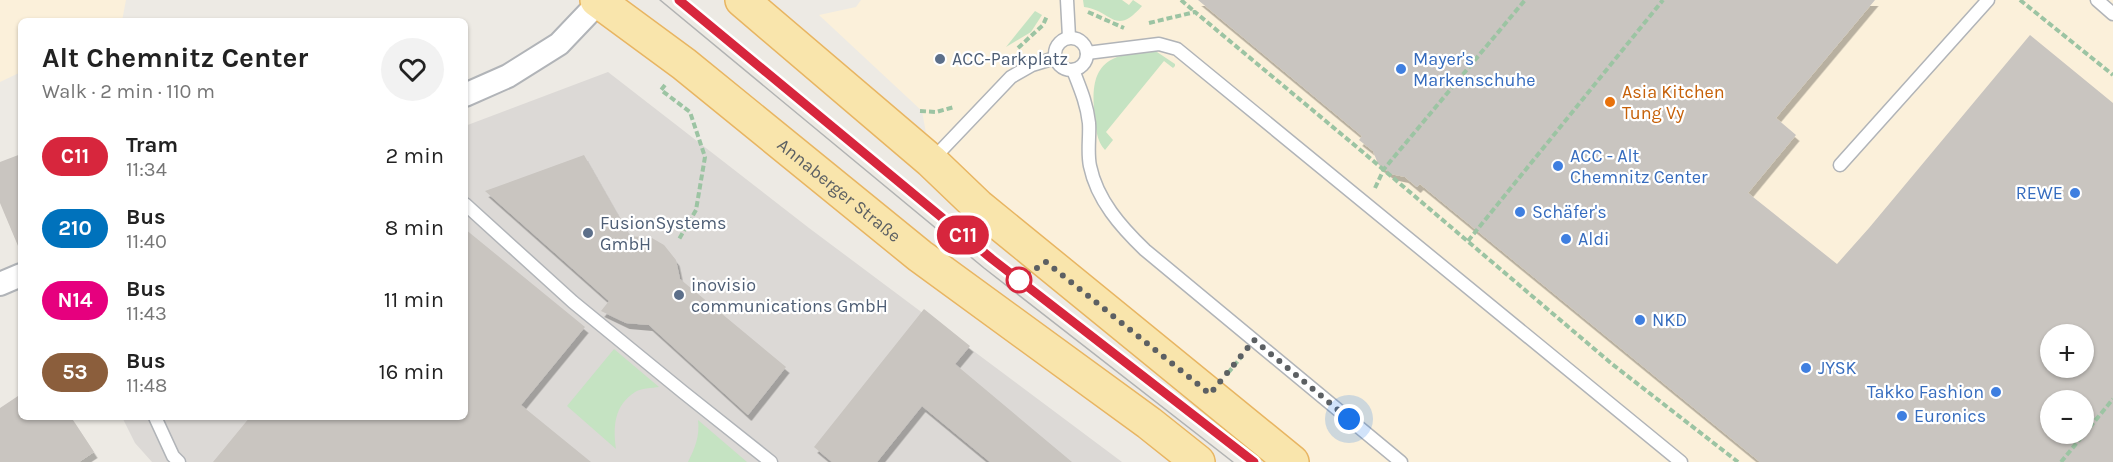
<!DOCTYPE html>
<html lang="en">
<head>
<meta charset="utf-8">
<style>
  :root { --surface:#fff; --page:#f2f2f2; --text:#222; --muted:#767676 }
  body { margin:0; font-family:Karla,sans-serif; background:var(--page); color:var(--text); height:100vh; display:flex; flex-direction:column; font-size:22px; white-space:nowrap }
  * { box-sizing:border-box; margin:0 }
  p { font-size:20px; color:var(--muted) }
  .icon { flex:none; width:33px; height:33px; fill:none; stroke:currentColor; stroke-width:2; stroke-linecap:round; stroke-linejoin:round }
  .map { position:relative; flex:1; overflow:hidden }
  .side { position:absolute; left:18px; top:18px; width:450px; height:402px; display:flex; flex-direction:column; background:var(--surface); border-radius:9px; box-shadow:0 2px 4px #0004 }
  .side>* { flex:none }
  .badge { padding:0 12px; border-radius:20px; font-size:21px; line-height:39px }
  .tools { position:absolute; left:2040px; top:324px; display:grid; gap:12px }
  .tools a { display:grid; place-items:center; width:54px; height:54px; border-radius:50%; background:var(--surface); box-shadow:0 2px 4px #0004; font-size:30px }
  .you { position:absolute; width:30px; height:30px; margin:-15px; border:4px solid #fff; border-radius:50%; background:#1a73e8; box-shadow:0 0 0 9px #1a73e833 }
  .map>.badge { position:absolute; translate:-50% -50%; box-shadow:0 0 0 3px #fff }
  .round { display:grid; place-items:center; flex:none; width:63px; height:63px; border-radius:32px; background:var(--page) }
  .head { display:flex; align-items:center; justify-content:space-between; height:102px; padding:0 24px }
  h1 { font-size:28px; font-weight:700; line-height:45px }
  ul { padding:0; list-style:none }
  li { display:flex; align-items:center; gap:18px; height:72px; padding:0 24px }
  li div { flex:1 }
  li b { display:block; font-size:22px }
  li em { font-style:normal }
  li .badge { min-width:66px; font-weight:700; text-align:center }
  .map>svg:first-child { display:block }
  .commercial { fill:#fbf0da; fill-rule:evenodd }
  .industrial { fill:#dcd9d6 }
  .green { fill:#c5e3c2 }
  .building { fill:#c9c5c0; fill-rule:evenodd; filter:url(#shadow) }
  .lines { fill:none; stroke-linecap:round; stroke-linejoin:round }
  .service-casing { stroke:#b1b4b8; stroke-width:15 }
  .minor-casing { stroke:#b1b4b8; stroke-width:26 }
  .primary-casing { stroke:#e8b562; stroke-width:36 }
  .path { stroke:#9cc4a3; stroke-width:4; stroke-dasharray:6 3; stroke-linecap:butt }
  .service { stroke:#fff; stroke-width:12 }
  .minor { stroke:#fff; stroke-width:22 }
  .primary { stroke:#f9e5ac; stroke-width:33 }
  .tram { stroke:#b2b3b3; stroke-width:1.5 }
  .line-casing { stroke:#fff; stroke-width:14 }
  .line { stroke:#d7263d; stroke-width:9 }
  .walk { stroke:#5c6063; stroke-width:6; stroke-dasharray:0 10.8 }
  .service-dot { fill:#5c6f8a; stroke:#fff; stroke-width:2 }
  .shop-dot { fill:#3f7fe0; stroke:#fff; stroke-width:2 }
  .food-dot { fill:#e8710a; stroke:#fff; stroke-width:2 }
  .stop-dot { fill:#fff; stroke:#d7263d; stroke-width:3 }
  .labels { text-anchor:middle; stroke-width:4.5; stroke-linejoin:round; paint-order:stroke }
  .service-label { font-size:18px; fill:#4e5e75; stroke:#fff; text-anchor:start }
  .shop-label { font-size:18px; fill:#366cbe; stroke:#fff; text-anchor:start }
  .food-label { font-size:18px; fill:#c56008; stroke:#fff; text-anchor:start }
  .street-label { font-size:18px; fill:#5c6063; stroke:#fff }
</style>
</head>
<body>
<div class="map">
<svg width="2113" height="462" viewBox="0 0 2113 462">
  <defs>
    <filter id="shadow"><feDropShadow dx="3.5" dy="6" stdDeviation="0" flood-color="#0004"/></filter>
  </defs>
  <rect width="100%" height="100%" fill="#edeae4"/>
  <!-- commercial -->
  <g class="commercial">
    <polygon points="0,0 126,0 122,21 21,21 21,72 0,82"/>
    <path d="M861,0H2113V462H1292L931,161L922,111L819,15L856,7ZM2050,334H2084V368H2050ZM2050,400H2084V434H2050Z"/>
  </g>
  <!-- industrial -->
  <polygon class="industrial" points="608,72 809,228 1122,462 152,462 135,443 122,417 465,417 465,126"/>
  <!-- green -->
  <g class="green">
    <path d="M1083,0H1122L1129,5L1133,0L1142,6C1115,37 1113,11 1084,7Z"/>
    <polygon points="1035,11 1042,15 1031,32 1006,47"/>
    <path d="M1157,52L1175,64V66L1173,68L1164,61L1106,132L1113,140L1105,150C1096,140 1096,128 1095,115C1088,63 1109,52 1157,52Z"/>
    <path d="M614,349L659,387C652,388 641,388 635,392C614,406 613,426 616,449L567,406Z"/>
    <path d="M698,420L747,462H688C695,448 700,436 698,420Z"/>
  </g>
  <!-- building -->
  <g class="building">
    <path d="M1198,0H1875L1776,118L1796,135L1748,193L1837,264L1869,228L2030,35L2113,103V462H1760L1420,184L1417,187L1405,177L1391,174L1378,164L1373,151L1359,140L1362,136ZM2050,334H2084V368H2050ZM2050,400H2084V434H2050Z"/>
    <polygon points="21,154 21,253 0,203 0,162"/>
    <polygon points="584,155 630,236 652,238 664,245 676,260 680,279 786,367 748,415 649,325 626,323 601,311 609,301 485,191"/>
    <polygon points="465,229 585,327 521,405 591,462 213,462 250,417 465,417"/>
    <polygon points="924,309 970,346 955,364 1072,462 990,462 922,406 877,462 832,462 814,447"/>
    <polygon points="21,394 21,417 71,417 94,452 79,462 0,462 0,408"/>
  </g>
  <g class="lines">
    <defs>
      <g id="service">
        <polyline points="1067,0 1069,37"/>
        <polyline points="2097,0 2113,14"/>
        <circle cx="1071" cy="54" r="16"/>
        <polyline points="1087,53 1159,44 1177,49 1681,462"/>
        <path d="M1073,70C1080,88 1087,104 1089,123C1090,137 1087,152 1090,166C1097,200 1121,227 1145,250L1401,462"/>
        <polyline points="932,160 1011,77 1032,65 1055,58"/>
        <polyline points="1840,165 1988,0"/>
        <polyline points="465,204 573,302 683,392 771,462"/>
        <polyline points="155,417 173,456 179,462"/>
      </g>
      <g id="minor">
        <polyline points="465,95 508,76 559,44 599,2"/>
        <polyline points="0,284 21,275"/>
      </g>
      <g id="primary">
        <path id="s1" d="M597,0L684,64L920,256L1149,423L1198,462"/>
        <polyline points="742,0 931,161 978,206 1292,462"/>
      </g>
    </defs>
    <!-- service casing -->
    <use href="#service" class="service-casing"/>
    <!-- minor casing -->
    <use href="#minor" class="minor-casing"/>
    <!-- primary casing -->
    <use href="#primary" class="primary-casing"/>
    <!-- path -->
    <g class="path">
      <polyline points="1181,0 1195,12"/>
      <polyline points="2020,0 2113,75"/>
      <polyline points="1088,12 1124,28"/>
      <polyline points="1149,23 1195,12 1358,148 1612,364 1738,462"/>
      <polyline points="1018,48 1043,25 1047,16"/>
      <polyline points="665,85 661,90 690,112 705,157 696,210 678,241"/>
      <polyline points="920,111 936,112 954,107"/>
      <polyline points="1375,188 1384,169 1525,0"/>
      <polyline points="1468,241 1663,0"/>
      <polyline points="1228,373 1242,356"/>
      <polyline points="2061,462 2113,399"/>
    </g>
    <!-- service -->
    <use href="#service" class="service"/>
    <!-- minor -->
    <use href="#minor" class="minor"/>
    <!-- primary -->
    <use href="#primary" class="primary"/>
    <!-- tram -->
    <g class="tram">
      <polyline points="660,0 984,268 1233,462"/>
      <polyline points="679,0 992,259 1254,462"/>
    </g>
  </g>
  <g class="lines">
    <defs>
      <polyline id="line" points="679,0 992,259 1254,462"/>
    </defs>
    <!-- line casing -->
    <use href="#line" class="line-casing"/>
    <!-- line -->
    <use href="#line" class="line"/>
    <!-- walk -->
    <polyline class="walk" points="1019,280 1046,262 1210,394 1254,340 1349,419"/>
  </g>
  <!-- markers -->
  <g class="service-dot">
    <circle cx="940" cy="59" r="6"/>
    <circle cx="588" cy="233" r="6"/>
    <circle cx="679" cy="295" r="6"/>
  </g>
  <g class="shop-dot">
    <circle cx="1401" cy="69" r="6"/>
    <circle cx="1558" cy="166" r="6"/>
    <circle cx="2075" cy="193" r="6"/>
    <circle cx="1520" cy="212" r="6"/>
    <circle cx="1566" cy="239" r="6"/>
    <circle cx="1640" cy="320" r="6"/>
    <circle cx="1806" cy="368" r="6"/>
    <circle cx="1996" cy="392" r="6"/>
    <circle cx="1902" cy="416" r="6"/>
  </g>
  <circle class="food-dot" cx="1610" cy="102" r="6"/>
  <circle class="stop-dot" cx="1019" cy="280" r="12"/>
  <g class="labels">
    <!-- service labels -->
    <g class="service-label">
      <text x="952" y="65">ACC-Parkplatz</text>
      <text x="600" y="229">FusionSystems<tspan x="600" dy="21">GmbH</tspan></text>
      <text x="691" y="291">inovisio<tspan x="691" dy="21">communications GmbH</tspan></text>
    </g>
    <!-- shop labels -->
    <g class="shop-label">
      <text x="1413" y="65">Mayer's<tspan x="1413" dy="21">Markenschuhe</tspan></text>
      <text x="1570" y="162">ACC - Alt<tspan x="1570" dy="21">Chemnitz Center</tspan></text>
      <text x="2063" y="199" text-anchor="end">REWE</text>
      <text x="1532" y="218">Schäfer's</text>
      <text x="1578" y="245">Aldi</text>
      <text x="1652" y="326">NKD</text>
      <text x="1818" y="374">JYSK</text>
      <text x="1984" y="398" text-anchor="end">Takko Fashion</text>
      <text x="1914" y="422">Euronics</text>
    </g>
    <!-- food labels -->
    <g class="food-label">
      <text x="1622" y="98">Asia Kitchen<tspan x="1622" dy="21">Tung Vy</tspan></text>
    </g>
    <!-- street labels -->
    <g class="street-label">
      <text dy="6" stroke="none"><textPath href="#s1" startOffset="308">Annaberger Straße</textPath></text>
    </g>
  </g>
</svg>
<div class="tools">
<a>+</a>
<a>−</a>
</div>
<div class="you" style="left:1349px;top:419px"></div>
<b class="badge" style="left:963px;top:235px;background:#d7263d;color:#fff">C11</b>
<section class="side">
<div class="head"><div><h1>Alt Chemnitz Center</h1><p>Walk · 2 min · 110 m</p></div><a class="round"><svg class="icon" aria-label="heart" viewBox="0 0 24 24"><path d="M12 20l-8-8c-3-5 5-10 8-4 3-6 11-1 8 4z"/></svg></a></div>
<ul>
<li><span class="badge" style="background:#d7263d;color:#fff">C11</span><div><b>Tram</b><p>11:34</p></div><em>2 min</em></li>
<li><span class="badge" style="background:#0072bc;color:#fff">210</span><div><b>Bus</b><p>11:40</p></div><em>8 min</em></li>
<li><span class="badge" style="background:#e6007e;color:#fff">N14</span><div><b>Bus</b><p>11:43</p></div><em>11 min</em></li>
<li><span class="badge" style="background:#8b5e3c;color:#fff">53</span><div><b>Bus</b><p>11:48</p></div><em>16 min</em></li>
</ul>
</section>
</div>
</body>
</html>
